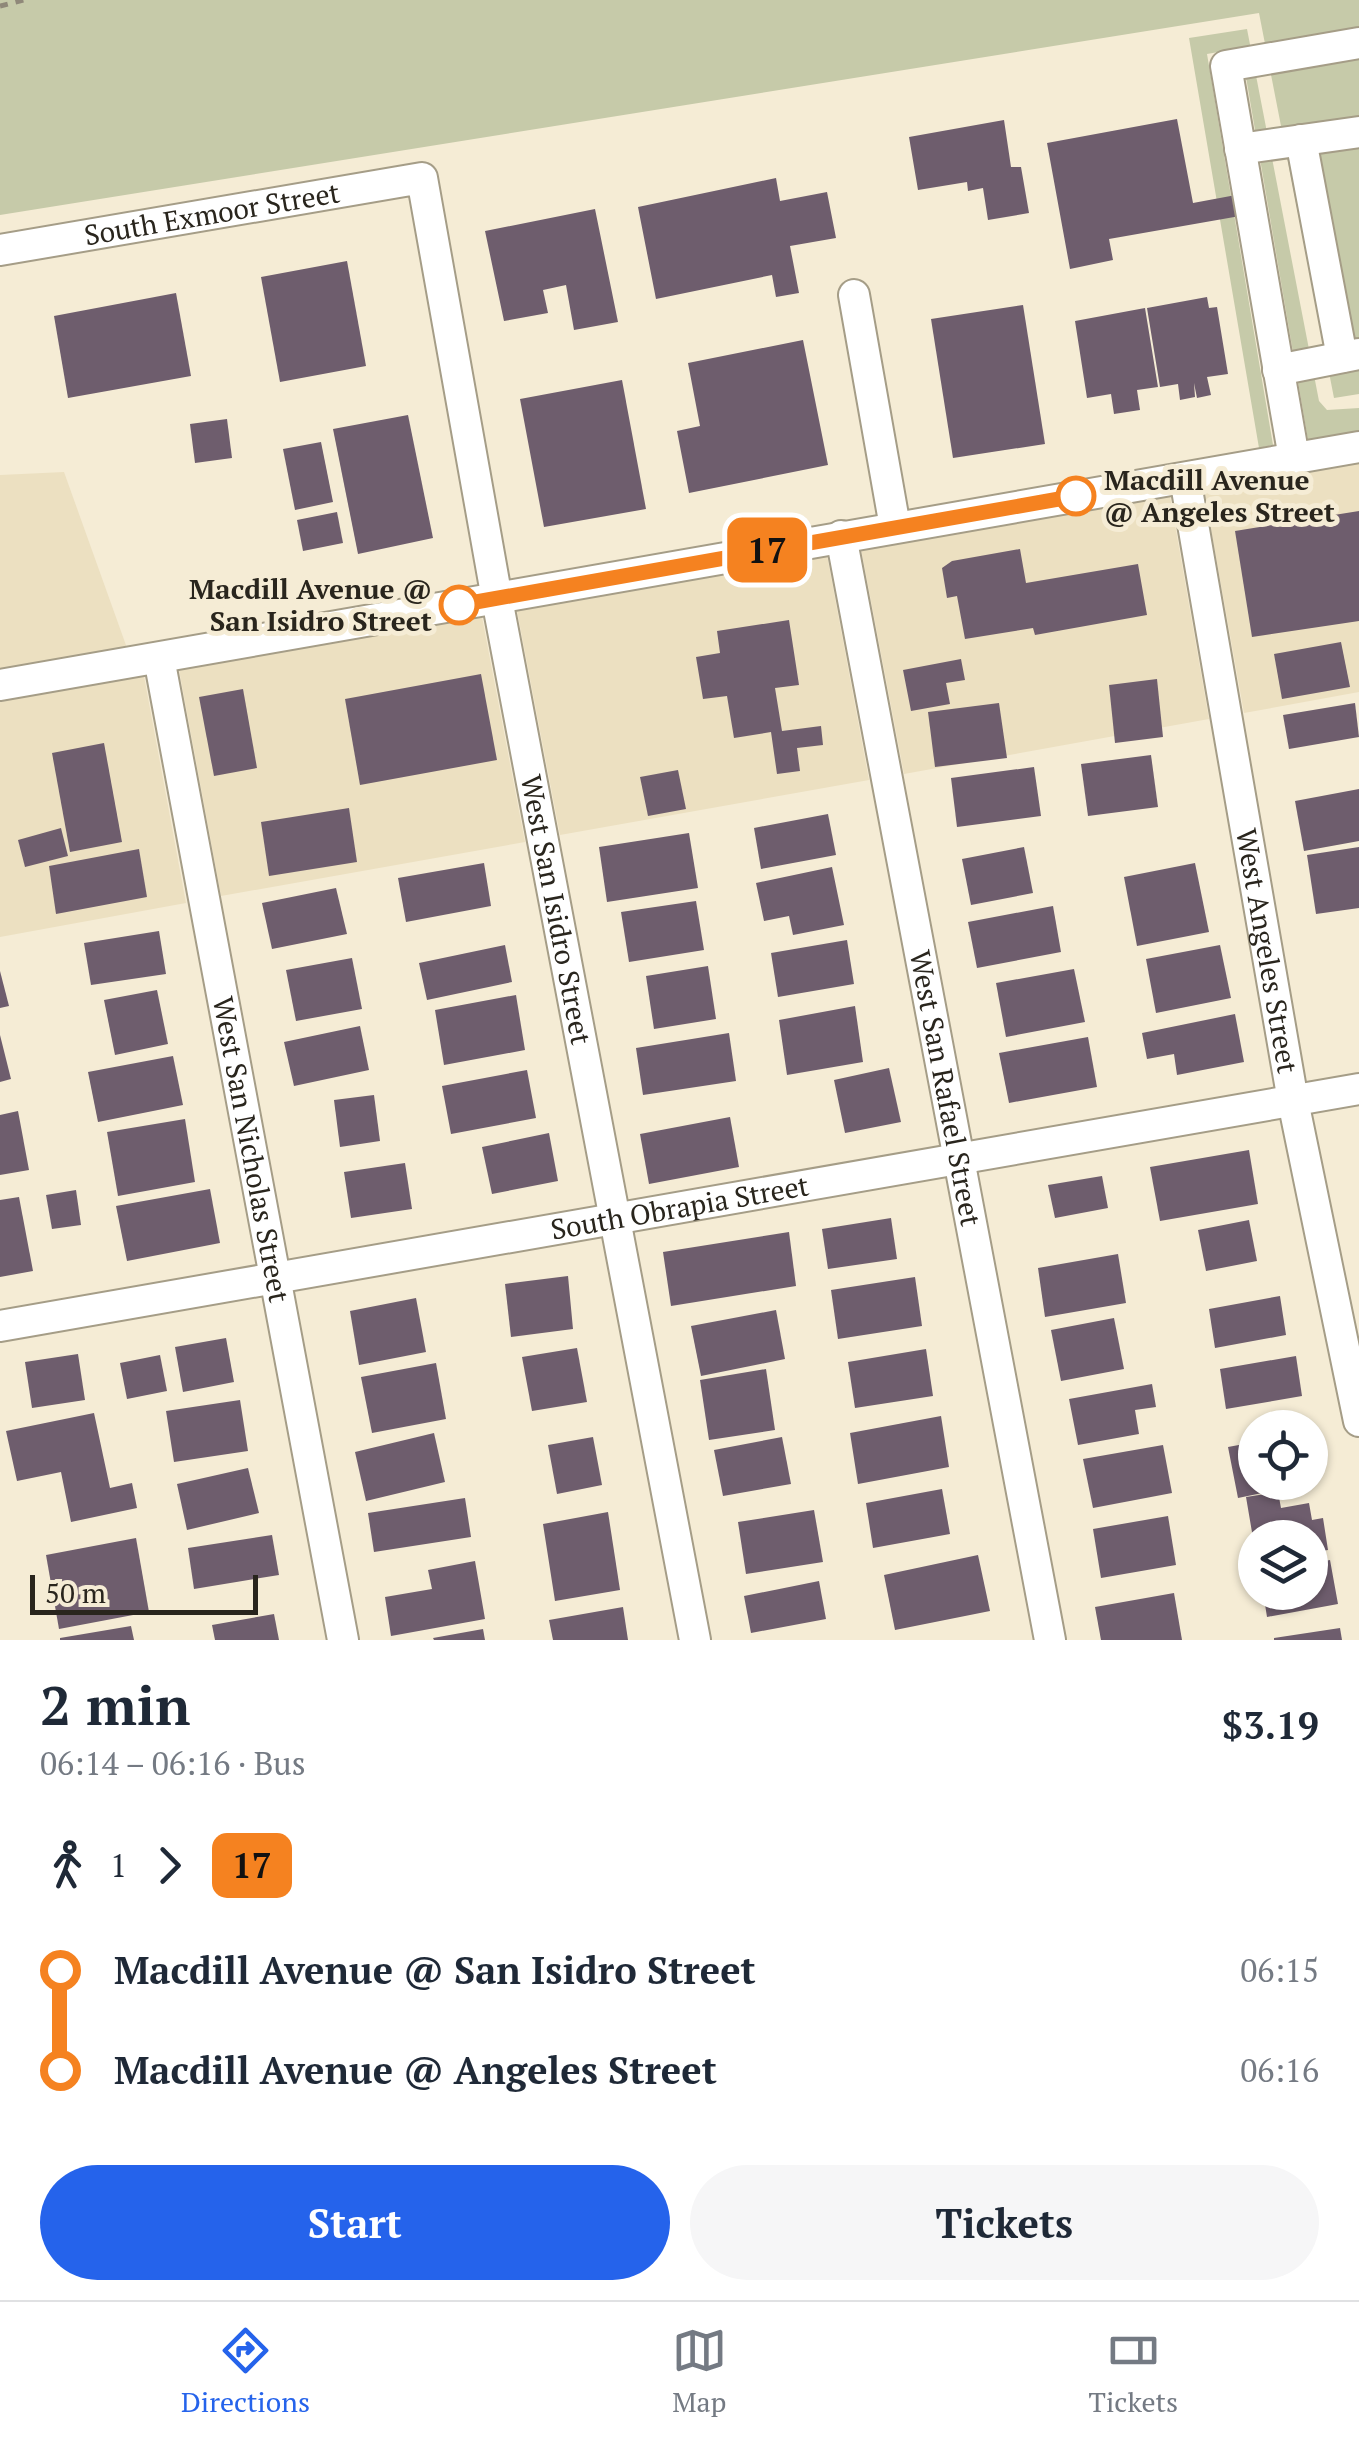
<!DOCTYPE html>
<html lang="en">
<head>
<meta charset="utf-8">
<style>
  :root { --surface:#fff; --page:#f6f6f7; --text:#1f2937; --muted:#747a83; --line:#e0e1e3; --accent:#2563eb }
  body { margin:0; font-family:"PT Serif",serif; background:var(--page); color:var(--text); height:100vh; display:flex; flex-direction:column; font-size:38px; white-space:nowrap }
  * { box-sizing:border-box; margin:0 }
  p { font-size:32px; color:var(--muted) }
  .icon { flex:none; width:55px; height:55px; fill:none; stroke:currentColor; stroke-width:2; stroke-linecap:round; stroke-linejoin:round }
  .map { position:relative; height:1640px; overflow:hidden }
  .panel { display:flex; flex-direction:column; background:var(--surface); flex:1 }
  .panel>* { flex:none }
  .badge { padding:0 20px; border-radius:15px; font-size:35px; line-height:65px }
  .controls { position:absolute; left:1238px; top:1410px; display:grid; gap:20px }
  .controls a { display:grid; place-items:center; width:90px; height:90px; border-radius:50%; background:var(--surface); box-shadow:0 2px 8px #0004; font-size:50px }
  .scale { position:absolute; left:30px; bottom:25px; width:228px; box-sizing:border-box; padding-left:10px; border:5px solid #29251d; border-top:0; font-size:28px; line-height:35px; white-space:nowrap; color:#29251d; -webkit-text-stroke:8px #f5ecd5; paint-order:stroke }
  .map>.badge { position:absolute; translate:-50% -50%; box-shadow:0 0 0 5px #fff }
  .legs { display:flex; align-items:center; gap:15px; height:110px; padding:0 40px; font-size:32px }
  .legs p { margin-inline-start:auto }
  .summary { display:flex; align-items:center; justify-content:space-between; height:170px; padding:0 40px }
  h1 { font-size:55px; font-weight:700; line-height:75px }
  .primary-button { display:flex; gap:20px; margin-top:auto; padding:20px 40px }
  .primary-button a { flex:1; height:115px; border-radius:60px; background:var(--accent); color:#fff; font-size:40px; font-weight:700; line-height:115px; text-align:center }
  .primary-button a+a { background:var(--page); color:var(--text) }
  ul { padding:0 40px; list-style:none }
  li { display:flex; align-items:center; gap:35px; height:100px; font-size:38px }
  li i { display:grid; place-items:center; width:15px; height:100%; margin:0 12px; background:currentColor }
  li i::after { content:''; width:25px; height:25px; margin:-12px; border:8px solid; border-radius:50%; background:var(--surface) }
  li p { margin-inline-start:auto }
  li:first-child i { background:linear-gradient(#0000 50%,currentColor 0) }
  li:last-child i { background:linear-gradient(currentColor 50%,#0000 0) }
  .dock { display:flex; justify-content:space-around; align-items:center; height:140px; border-top:2px solid var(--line); background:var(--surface); font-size:28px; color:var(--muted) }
  .dock a { display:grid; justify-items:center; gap:5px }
  .dock .active { color:var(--accent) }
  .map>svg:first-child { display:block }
  .built { fill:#ece0c1 }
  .green { fill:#c6caa9 }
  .building { fill:#6e5d6d }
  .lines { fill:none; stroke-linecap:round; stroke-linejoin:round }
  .minor-casing { stroke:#a59d87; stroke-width:34 }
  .path { stroke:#8f8879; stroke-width:5; stroke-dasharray:8 8; stroke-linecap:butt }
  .minor { stroke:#fff; stroke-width:30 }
  .line-1-casing { stroke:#fff; stroke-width:22 }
  .line-1 { stroke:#f58220; stroke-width:15 }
  .stop-1-dot { fill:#fff; stroke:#f58220; stroke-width:5 }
  .labels { text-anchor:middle; stroke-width:10; stroke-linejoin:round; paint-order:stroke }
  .street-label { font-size:28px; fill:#29251d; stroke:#f5ecd5 }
  .stop-label { font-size:28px; font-weight:bold; fill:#29251d; stroke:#f5ecd5; text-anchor:start }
</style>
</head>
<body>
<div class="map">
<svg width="1359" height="1640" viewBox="0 0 1359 1640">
  <rect width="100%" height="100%" fill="#f5ecd5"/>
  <!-- built -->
  <g class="built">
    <polygon points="1359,463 1359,692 1244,713 1204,490"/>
    <polygon points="64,472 127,648 0,670 0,475"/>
    <polygon points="1170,496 1209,719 904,774 861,549"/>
    <polygon points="827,555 869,780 560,835 517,611"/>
    <polygon points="482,617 525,842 221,896 179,670"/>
    <polygon points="144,676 186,903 0,937 0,701"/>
  </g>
  <!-- green -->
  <g class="green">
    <polygon points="0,0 1359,0 1359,394 1334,398 1259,13 0,215"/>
    <polygon points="1247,29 1319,401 1327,410 1359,408 1359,431 1308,440 1241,48 1207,54 1273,445 1259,448 1189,38"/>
  </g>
  <!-- building -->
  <g class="building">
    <polygon points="1177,119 1193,203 1236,195 1240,216 1109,239 1113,260 1070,269 1047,143"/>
    <polygon points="1004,120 1011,167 1021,167 1029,213 988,220 983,188 968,191 967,182 918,190 909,137"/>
    <polygon points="776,178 780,201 827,192 836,238 790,246 799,293 776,297 772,275 656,299 638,207"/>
    <polygon points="595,209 618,322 574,330 566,285 543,290 548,313 504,321 485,231"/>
    <polygon points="347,261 366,366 280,382 261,277"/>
    <polygon points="176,293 191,376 68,398 54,316"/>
    <polygon points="1207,297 1209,308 1217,307 1228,374 1207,377 1211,395 1197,398 1194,383 1195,397 1180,400 1178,384 1160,387 1147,308"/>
    <polygon points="1023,305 1045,444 953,458 931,319"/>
    <polygon points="1145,308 1158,387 1137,390 1140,410 1114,414 1111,394 1087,398 1075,321"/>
    <polygon points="803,340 828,465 689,493 677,431 700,426 688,363"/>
    <polygon points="622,380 646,509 544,527 520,399"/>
    <polygon points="408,415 433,538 358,554 333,429"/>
    <polygon points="227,419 232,458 195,463 190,424"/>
    <polygon points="321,442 333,502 295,510 283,449"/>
    <polygon points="1359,511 1359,621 1252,637 1235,531"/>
    <polygon points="337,512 343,543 303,551 297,520"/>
    <polygon points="1020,549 1026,583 1138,564 1147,615 1035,635 1033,628 965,639 957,596 947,598 942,568 952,561"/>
    <polygon points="789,620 799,685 775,688 782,731 821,726 823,745 797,748 800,771 777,774 771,732 734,738 727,696 703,699 696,657 720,653 717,631"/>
    <polygon points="1341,642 1350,687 1282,699 1274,654"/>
    <polygon points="961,659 965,680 946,683 950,704 911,711 903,670"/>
    <polygon points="481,674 497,760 360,785 345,699"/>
    <polygon points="1157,679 1163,737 1115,743 1109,685"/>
    <polygon points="243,689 257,768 214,776 199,697"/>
    <polygon points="999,703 1007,758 935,767 928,712"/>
    <polygon points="1355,703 1359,737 1289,749 1283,715"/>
    <polygon points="104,743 122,842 70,852 52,753"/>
    <polygon points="1151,755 1158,807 1088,816 1081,764"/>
    <polygon points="1034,767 1041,816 957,827 951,778"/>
    <polygon points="678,770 686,809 648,816 640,777"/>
    <polygon points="1359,789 1359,841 1304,851 1295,801"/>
    <polygon points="349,808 357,862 269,876 261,822"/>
    <polygon points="828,814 836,855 761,869 754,828"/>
    <polygon points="61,828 68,856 25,867 18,840"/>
    <polygon points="689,833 698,888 607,902 599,847"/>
    <polygon points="1024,847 1033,893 971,905 962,859"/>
    <polygon points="1359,847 1359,908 1316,914 1307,855"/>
    <polygon points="139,849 147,897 56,914 49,866"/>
    <polygon points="484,863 491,906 406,922 398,878"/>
    <polygon points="1195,863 1209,932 1137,946 1124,877"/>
    <polygon points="832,867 844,925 793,935 789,916 764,921 756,883"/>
    <polygon points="336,888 347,934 272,949 262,903"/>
    <polygon points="696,901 704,950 629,962 621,912"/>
    <polygon points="1053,906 1061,952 977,968 968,922"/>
    <polygon points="159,931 166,974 91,985 84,943"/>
    <polygon points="847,940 854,984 778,997 771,953"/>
    <polygon points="505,945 512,982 427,1000 419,963"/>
    <polygon points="1220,945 1231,998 1156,1013 1146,959"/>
    <polygon points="352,958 362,1009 296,1021 286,970"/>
    <polygon points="708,966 716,1019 654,1029 646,976"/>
    <polygon points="1074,969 1085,1022 1006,1037 996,983"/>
    <polygon points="0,971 9,1006 0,1008"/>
    <polygon points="157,990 168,1044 115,1055 104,1000"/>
    <polygon points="516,995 525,1050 444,1065 435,1010"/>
    <polygon points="855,1006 863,1062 787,1075 779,1020"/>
    <polygon points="1235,1014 1244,1062 1177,1075 1174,1054 1147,1059 1142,1033"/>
    <polygon points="360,1026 369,1070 294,1086 284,1042"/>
    <polygon points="729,1033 736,1081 643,1095 636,1048"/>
    <polygon points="0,1035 11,1079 0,1082"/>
    <polygon points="1088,1037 1097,1087 1009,1103 999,1053"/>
    <polygon points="173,1056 183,1105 98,1122 88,1072"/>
    <polygon points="889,1068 901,1122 845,1133 834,1080"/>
    <polygon points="527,1070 536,1118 451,1134 442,1086"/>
    <polygon points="374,1095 380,1141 340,1147 334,1100"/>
    <polygon points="18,1111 29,1170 0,1175 0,1115"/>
    <polygon points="730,1117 739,1167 649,1184 640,1134"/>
    <polygon points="185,1119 195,1182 118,1196 107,1132"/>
    <polygon points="549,1133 558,1181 492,1194 482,1147"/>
    <polygon points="1249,1150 1258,1204 1160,1221 1150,1167"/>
    <polygon points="405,1163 412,1209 351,1218 344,1172"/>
    <polygon points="1102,1176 1108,1208 1055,1218 1048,1185"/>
    <polygon points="210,1189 220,1243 127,1261 116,1206"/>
    <polygon points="76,1190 81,1225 52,1229 46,1195"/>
    <polygon points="19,1197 33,1271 0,1277 0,1200"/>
    <polygon points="891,1218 897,1259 828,1269 822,1229"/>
    <polygon points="1249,1220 1257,1261 1206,1271 1198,1230"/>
    <polygon points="789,1232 796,1286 671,1306 663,1252"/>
    <polygon points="1118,1254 1126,1303 1045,1317 1038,1268"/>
    <polygon points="568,1276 573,1329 511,1337 505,1284"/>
    <polygon points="915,1277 922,1326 838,1339 831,1290"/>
    <polygon points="1280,1296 1286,1335 1215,1348 1209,1309"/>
    <polygon points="416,1298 426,1352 359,1365 350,1311"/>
    <polygon points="776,1310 785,1359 701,1376 691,1326"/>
    <polygon points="1114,1318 1124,1369 1061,1381 1051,1330"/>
    <polygon points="226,1338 234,1382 183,1392 175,1347"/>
    <polygon points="577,1348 587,1402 532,1411 522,1357"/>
    <polygon points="926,1349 933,1396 855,1408 848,1362"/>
    <polygon points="78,1354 85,1400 32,1408 25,1362"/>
    <polygon points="160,1355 167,1391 127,1399 120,1363"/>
    <polygon points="1296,1356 1302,1396 1226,1409 1220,1369"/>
    <polygon points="436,1363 446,1419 372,1433 361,1377"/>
    <polygon points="766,1369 775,1430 709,1440 700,1380"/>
    <polygon points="1152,1384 1156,1407 1135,1410 1139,1434 1078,1445 1069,1399"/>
    <polygon points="240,1400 248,1451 174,1462 166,1411"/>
    <polygon points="94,1413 110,1488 132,1483 137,1508 71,1522 61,1472 17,1481 6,1431"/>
    <polygon points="941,1416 949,1467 858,1484 850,1433"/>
    <polygon points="434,1433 445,1482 366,1501 355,1452"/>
    <polygon points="593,1437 602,1485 557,1494 548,1445"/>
    <polygon points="782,1437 791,1484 723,1496 714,1450"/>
    <polygon points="1255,1442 1255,1482 1306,1484 1238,1498 1228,1447"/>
    <polygon points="1163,1445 1172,1493 1093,1508 1083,1459"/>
    <polygon points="248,1468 259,1513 187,1530 177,1484"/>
    <polygon points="942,1489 950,1534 873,1548 866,1503"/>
    <polygon points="1278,1492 1281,1508 1309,1503 1312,1520 1323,1518 1328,1550 1310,1553 1310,1538 1253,1538 1246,1497"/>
    <polygon points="465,1498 471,1537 374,1552 368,1513"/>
    <polygon points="814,1510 823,1562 746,1574 738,1522"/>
    <polygon points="608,1512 620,1590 555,1601 543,1524"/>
    <polygon points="1168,1516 1176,1565 1101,1578 1093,1529"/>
    <polygon points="272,1535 279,1575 194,1589 188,1548"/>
    <polygon points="136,1538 149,1612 59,1629 46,1555"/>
    <polygon points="978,1555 990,1611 895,1630 884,1575"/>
    <polygon points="1330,1560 1338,1604 1267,1617 1263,1592 1310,1592 1310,1564"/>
    <polygon points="475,1561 485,1619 391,1636 385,1597 432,1589 428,1570"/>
    <polygon points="819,1581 826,1619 751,1633 744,1596"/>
    <polygon points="1174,1593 1182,1640 1101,1640 1095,1607"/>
    <polygon points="623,1607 628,1640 553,1640 549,1620"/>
    <polygon points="274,1614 279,1640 215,1640 212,1625"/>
    <polygon points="131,1626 134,1640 60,1640 60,1638"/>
    <polygon points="1340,1628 1342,1640 1274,1640 1274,1638"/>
    <polygon points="483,1629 485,1640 434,1640 433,1638"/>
  </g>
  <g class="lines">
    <defs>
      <g id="minor">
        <polyline points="1301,140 1342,357"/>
        <polyline points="1240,149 1359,132"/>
        <path id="s1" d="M0,250L422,178L497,599L695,1640"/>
        <polyline points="854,295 895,527"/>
        <polyline points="1278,370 1359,354"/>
        <polyline points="1294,458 1226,66 1359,43"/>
        <path id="s2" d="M1185,478L1293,1101L1359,1421"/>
        <path id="s3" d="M841,536L1050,1640"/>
        <path id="s4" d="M159,658L343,1640"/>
        <polyline points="0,685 1359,447"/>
        <path id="s5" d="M0,1326L1359,1089"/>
      </g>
    </defs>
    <!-- minor casing -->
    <use href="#minor" class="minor-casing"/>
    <!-- path -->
    <polyline class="path" points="0,6 24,0"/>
    <!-- minor -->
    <use href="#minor" class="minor"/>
  </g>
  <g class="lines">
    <defs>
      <polyline id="line-1" points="459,605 1076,496"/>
    </defs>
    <!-- line-1 casing -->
    <use href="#line-1" class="line-1-casing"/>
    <!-- line-1 -->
    <use href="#line-1" class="line-1"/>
  </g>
  <!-- markers -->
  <g class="stop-1-dot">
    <circle cx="1076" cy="496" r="18"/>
    <circle cx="459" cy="605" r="18"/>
  </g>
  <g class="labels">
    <!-- street labels -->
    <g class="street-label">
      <text dy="10" stroke="none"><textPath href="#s1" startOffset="215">South Exmoor Street</textPath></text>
      <text dy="10" stroke="none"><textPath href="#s1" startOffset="1172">West San Isidro Street</textPath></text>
      <text dy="10" stroke="none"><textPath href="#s2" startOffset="480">West Angeles Street</textPath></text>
      <text dy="10" stroke="none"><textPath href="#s3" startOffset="562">West San Rafael Street</textPath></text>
      <text dy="10" stroke="none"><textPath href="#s4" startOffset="500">West San Nicholas Street</textPath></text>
      <text dy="10" stroke="none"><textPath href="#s5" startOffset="690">South Obrapia Street</textPath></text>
    </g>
    <!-- stop labels -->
    <g class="stop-label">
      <text x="1104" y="490">Macdill Avenue<tspan x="1104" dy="32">@ Angeles Street</tspan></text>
      <text x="432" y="599" text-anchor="end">Macdill Avenue @<tspan x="432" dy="32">San Isidro Street</tspan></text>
    </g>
  </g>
</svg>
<div class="controls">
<a><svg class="icon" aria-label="locate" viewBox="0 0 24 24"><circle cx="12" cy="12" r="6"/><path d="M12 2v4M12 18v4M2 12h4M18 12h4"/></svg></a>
<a><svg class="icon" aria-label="layers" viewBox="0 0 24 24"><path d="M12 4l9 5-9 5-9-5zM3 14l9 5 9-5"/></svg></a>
</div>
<div class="scale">50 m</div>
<b class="badge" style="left:767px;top:550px;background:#f58220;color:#111">17</b>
</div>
<section class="panel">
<div class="summary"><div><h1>2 min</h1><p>06:14 – 06:16 · Bus</p></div><b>$3.19</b></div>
<div class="legs"><svg class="icon" aria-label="walk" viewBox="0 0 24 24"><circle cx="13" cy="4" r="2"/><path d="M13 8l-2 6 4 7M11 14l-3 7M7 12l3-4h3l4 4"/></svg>1<svg class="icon" aria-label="forward" viewBox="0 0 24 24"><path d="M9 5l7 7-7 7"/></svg><b class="badge" style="background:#f58220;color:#111">17</b></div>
<ul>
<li><i style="color:#f58220"></i><b>Macdill Avenue @ San Isidro Street</b><p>06:15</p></li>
<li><i style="color:#f58220"></i><b>Macdill Avenue @ Angeles Street</b><p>06:16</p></li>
</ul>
<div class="primary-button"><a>Start</a><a>Tickets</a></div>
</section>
<nav class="dock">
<a class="active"><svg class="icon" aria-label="directions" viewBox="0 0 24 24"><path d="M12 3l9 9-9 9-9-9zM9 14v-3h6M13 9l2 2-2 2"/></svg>Directions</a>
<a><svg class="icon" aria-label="map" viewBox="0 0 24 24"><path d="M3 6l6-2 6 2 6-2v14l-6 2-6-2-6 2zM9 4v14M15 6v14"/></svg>Map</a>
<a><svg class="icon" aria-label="tickets" viewBox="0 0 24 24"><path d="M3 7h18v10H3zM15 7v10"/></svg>Tickets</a>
</nav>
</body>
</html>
